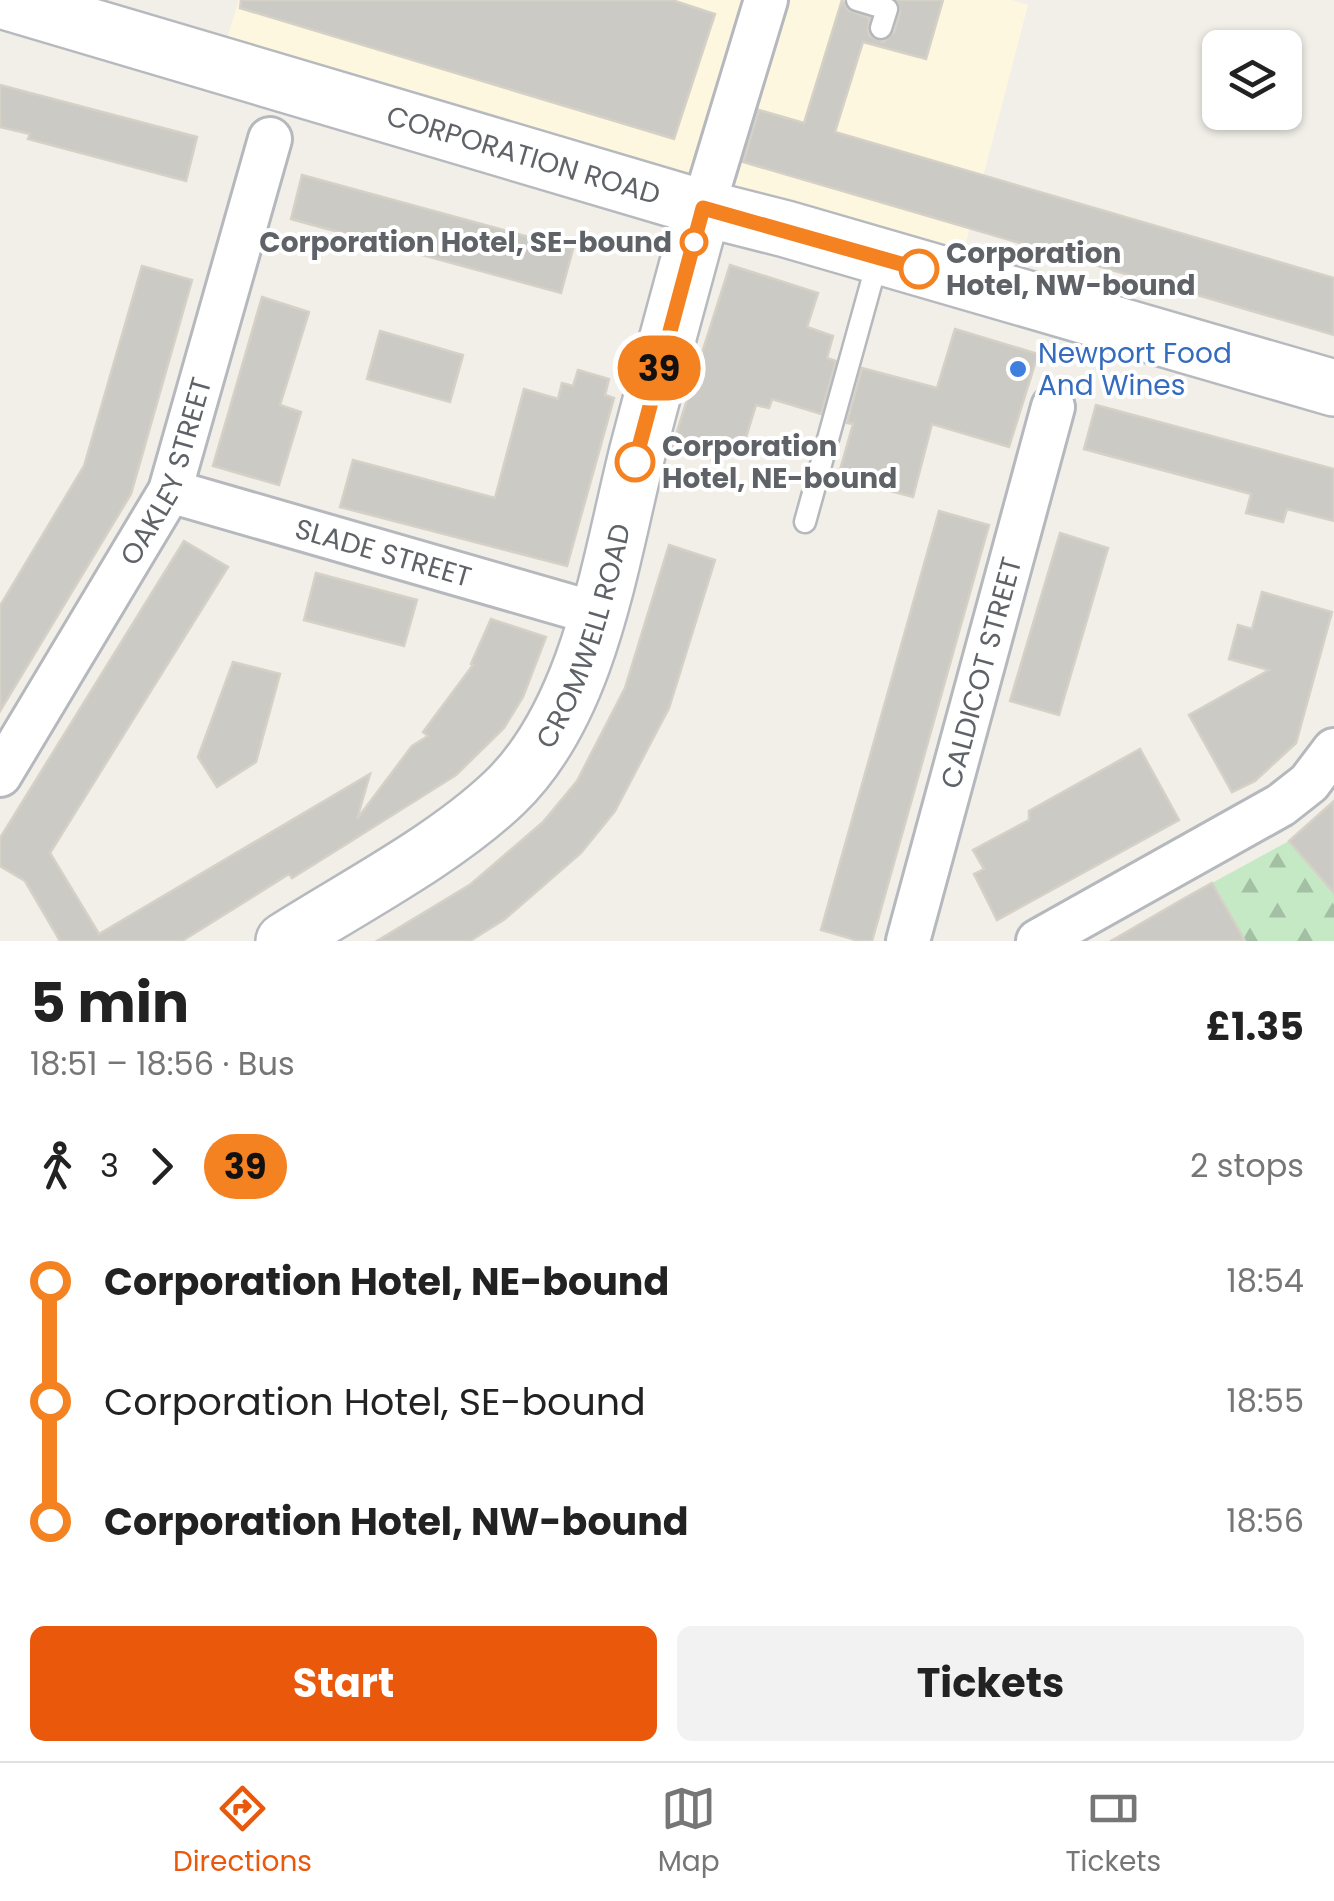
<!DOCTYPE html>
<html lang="en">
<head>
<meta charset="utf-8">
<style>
  :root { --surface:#fff; --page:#f2f2f2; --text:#222; --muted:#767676; --line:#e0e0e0; --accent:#ea580c }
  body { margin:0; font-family:Poppins,sans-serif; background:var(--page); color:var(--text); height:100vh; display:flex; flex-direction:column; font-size:38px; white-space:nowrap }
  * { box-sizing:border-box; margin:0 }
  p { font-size:32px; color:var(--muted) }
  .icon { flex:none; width:55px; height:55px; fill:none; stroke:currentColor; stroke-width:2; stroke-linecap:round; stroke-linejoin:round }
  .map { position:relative; height:941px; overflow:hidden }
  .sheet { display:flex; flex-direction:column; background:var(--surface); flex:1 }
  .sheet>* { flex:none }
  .badge { padding:0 20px; border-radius:32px; font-size:35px; line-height:65px }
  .fabs { position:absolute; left:1202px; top:30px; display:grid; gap:20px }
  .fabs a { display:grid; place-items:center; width:100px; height:100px; border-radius:15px; background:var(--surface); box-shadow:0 2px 8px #0004; font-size:50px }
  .map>.badge { position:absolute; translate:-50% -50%; box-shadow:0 0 0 5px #fff }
  .legs { display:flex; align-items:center; gap:15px; height:110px; padding:0 30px; font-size:32px }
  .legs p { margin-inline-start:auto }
  .overview { display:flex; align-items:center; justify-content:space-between; height:170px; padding:0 30px }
  h1 { font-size:55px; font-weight:700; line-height:75px }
  .action { display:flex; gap:20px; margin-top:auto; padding:20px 30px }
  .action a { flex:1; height:115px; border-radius:15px; background:var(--accent); color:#fff; font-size:40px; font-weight:700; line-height:115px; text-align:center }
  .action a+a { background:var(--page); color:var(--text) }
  ul { padding:0 30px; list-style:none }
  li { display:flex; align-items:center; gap:35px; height:120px; font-size:38px }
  li i { display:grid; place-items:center; width:15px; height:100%; margin:0 12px; background:currentColor }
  li i::after { content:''; width:25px; height:25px; margin:-12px; border:8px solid; border-radius:50%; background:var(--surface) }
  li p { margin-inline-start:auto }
  li:first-child i { background:linear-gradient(#0000 50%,currentColor 0) }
  li:last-child i { background:linear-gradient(currentColor 50%,#0000 0) }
  .menu { display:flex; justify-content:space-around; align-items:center; height:140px; border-top:2px solid var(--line); background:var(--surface); font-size:28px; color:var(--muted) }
  .menu a { display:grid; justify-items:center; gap:5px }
  .menu .current { color:var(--accent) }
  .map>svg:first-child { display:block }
  .commercial { fill:#fef7e0 }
  .forest { fill:url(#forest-firs) }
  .building { fill:#cccac5; stroke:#d6d1c6; stroke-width:2.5 }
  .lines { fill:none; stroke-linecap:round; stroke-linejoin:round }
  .lane-casing { stroke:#b5b8bc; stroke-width:25 }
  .street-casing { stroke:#b5b8bc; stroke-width:48 }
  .secondary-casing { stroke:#b6babf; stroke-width:60 }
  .lane { stroke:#fff; stroke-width:20 }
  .street { stroke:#fff; stroke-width:42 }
  .secondary { stroke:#fff; stroke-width:55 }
  .line-1-casing { stroke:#fff; stroke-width:22 }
  .line-1 { stroke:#f58220; stroke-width:15 }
  .stop-1-dot { fill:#fff; stroke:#f58220; stroke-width:5 }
  .shop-dot { fill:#3f7fe0; stroke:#fff; stroke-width:4 }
  .labels { text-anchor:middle; stroke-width:8; stroke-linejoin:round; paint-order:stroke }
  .street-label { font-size:28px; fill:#5f6368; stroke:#fff }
  .stop-label { font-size:28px; font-weight:bold; fill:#5f6368; stroke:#fff; text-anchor:start }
  .shop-label { font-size:28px; fill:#366cbe; stroke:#fff; text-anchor:start }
</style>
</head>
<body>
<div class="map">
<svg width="1334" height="941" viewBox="0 0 1334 941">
  <defs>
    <pattern id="forest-firs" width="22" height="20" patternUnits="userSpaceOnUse" patternTransform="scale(2.5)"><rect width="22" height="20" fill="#c5e8c5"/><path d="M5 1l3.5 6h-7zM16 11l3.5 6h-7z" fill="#a3c0a4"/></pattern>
  </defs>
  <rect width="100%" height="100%" fill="#f1efe8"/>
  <!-- commercial -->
  <polygon class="commercial" points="239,0 1012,0 1028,5 956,280 219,64"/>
  <!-- forest -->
  <polygon class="forest" points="1289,841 1334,893 1334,941 1245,941 1212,883"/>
  <!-- building -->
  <g class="building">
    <polygon points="241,0 672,0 715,14 674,139 240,8"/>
    <polygon points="842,0 848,10 870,18 868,30 870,36 883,42 894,32 900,12 897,0 943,0 926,59 863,42 835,132 1334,278 1334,335 743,162 759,110 804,123"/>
    <polygon points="0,85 197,137 186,181 28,139 30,134 0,127"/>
    <polygon points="302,175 573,249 561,293 291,219"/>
    <polygon points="730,265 818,293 807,327 833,336 827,358 836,361 821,414 772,399 769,408 756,405 740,457 719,450 716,461 672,447"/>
    <polygon points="142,266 192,280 131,494 0,711 0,606 84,466"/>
    <polygon points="262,297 309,312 280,405 301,412 279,485 213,466"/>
    <polygon points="955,329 1038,354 1009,447 932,424 913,497 838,477 853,424 847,423 862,368 937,388"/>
    <polygon points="380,331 463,355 450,402 367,379"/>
    <polygon points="578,370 609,379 605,395 614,398 567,566 340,507 353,460 495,498 524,389 558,399 562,383 573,386"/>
    <polygon points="1096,405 1334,469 1334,521 1287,509 1283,522 1246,513 1251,494 1084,449"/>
    <polygon points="939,511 989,525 872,941 859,941 821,930"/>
    <polygon points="1060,533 1108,548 1059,715 1010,701"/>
    <polygon points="184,541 228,567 50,853 99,934 370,774 357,819 412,746 428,736 423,732 473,665 471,664 491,619 546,637 523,697 504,728 456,775 337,850 292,878 289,874 182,941 60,941 25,881 0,866 0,838"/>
    <polygon points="669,545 715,560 669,708 615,811 581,853 505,919 470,941 377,941 471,884 543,822 577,781 625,688"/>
    <polygon points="316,573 417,600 404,646 304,620"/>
    <polygon points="1262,592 1332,612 1296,743 1255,781 1232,792 1189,715 1269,670 1229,659 1238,625 1252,629"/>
    <polygon points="233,662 280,674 256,762 217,787 198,757"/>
    <polygon points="1140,749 1179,820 997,920 974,874 984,869 973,850 1029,820 1029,811"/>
    <polygon points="1334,801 1334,893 1289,841"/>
    <polygon points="1212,883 1245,941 1111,941 1183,899"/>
  </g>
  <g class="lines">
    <defs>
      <g id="lane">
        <polyline points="857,0 887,9 881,28"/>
        <polyline points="805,522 878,259"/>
      </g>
      <g id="street">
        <polyline points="703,208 766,0"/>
        <path id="s1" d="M170,491L597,614"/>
        <path id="s2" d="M0,775L170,491L270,139"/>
        <path id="s3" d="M908,941L1053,407"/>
        <polyline points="1038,941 1281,805 1309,783 1334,750"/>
      </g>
      <g id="secondary">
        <path id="s4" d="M1,0L703,208L786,229L1334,388"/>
        <path id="s5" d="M284,941C355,896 444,850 504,793C590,711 610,561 638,450C659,369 681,289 703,208"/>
      </g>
    </defs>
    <!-- lane casing -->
    <use href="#lane" class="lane-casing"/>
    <!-- street casing -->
    <use href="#street" class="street-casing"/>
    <!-- secondary casing -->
    <use href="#secondary" class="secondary-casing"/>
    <!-- lane -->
    <use href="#lane" class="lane"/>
    <!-- street -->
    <use href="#street" class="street"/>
    <!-- secondary -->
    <use href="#secondary" class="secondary"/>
  </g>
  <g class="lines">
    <defs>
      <polyline id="line-1" points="635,462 703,208 919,269"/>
    </defs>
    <!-- line-1 casing -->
    <use href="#line-1" class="line-1-casing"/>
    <!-- line-1 -->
    <use href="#line-1" class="line-1"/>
  </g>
  <!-- markers -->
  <g class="stop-1-dot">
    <circle cx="694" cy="242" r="12"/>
    <circle cx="919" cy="269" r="18"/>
    <circle cx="635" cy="462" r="18"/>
  </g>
  <circle class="shop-dot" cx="1018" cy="369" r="10"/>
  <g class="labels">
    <!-- street labels -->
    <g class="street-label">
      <text dy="10" stroke="none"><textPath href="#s4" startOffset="545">CORPORATION ROAD</textPath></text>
      <text dy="10" stroke="none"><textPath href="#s2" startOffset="348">OAKLEY STREET</textPath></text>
      <text dy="10" stroke="none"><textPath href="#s1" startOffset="222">SLADE STREET</textPath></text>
      <text dy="10" stroke="none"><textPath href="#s5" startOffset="445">CROMWELL ROAD</textPath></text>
      <text dy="10" stroke="none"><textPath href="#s3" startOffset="278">CALDICOT STREET</textPath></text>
    </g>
    <!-- stop labels -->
    <g class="stop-label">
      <text x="672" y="252" text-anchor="end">Corporation Hotel, SE-bound</text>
      <text x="946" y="263">Corporation<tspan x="946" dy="32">Hotel, NW-bound</tspan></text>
      <text x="662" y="456">Corporation<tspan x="662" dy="32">Hotel, NE-bound</tspan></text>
    </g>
    <!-- shop labels -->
    <g class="shop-label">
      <text x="1038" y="363">Newport Food<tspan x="1038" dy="32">And Wines</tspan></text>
    </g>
  </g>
</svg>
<div class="fabs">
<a><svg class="icon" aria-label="layers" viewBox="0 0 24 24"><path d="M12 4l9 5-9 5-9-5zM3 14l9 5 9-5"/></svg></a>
</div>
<b class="badge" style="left:659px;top:368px;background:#f58220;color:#111">39</b>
</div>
<section class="sheet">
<div class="overview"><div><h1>5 min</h1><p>18:51 – 18:56 · Bus</p></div><b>£1.35</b></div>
<div class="legs"><svg class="icon" aria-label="walk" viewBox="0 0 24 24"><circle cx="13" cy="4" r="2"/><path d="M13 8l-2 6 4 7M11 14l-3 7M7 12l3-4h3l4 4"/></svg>3<svg class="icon" aria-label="forward" viewBox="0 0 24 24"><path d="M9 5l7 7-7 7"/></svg><b class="badge" style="background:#f58220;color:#111">39</b><p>2 stops</p></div>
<ul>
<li><i style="color:#f58220"></i><b>Corporation Hotel, NE-bound</b><p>18:54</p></li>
<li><i style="color:#f58220"></i><span>Corporation Hotel, SE-bound</span><p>18:55</p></li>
<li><i style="color:#f58220"></i><b>Corporation Hotel, NW-bound</b><p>18:56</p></li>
</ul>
<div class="action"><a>Start</a><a>Tickets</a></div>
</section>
<nav class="menu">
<a class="current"><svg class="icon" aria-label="directions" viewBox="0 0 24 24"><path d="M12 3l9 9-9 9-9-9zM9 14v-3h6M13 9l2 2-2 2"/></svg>Directions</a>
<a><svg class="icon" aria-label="map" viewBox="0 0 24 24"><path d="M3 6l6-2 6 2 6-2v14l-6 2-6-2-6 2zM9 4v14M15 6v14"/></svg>Map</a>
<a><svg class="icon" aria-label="tickets" viewBox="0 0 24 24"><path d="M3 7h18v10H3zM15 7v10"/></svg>Tickets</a>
</nav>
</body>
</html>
